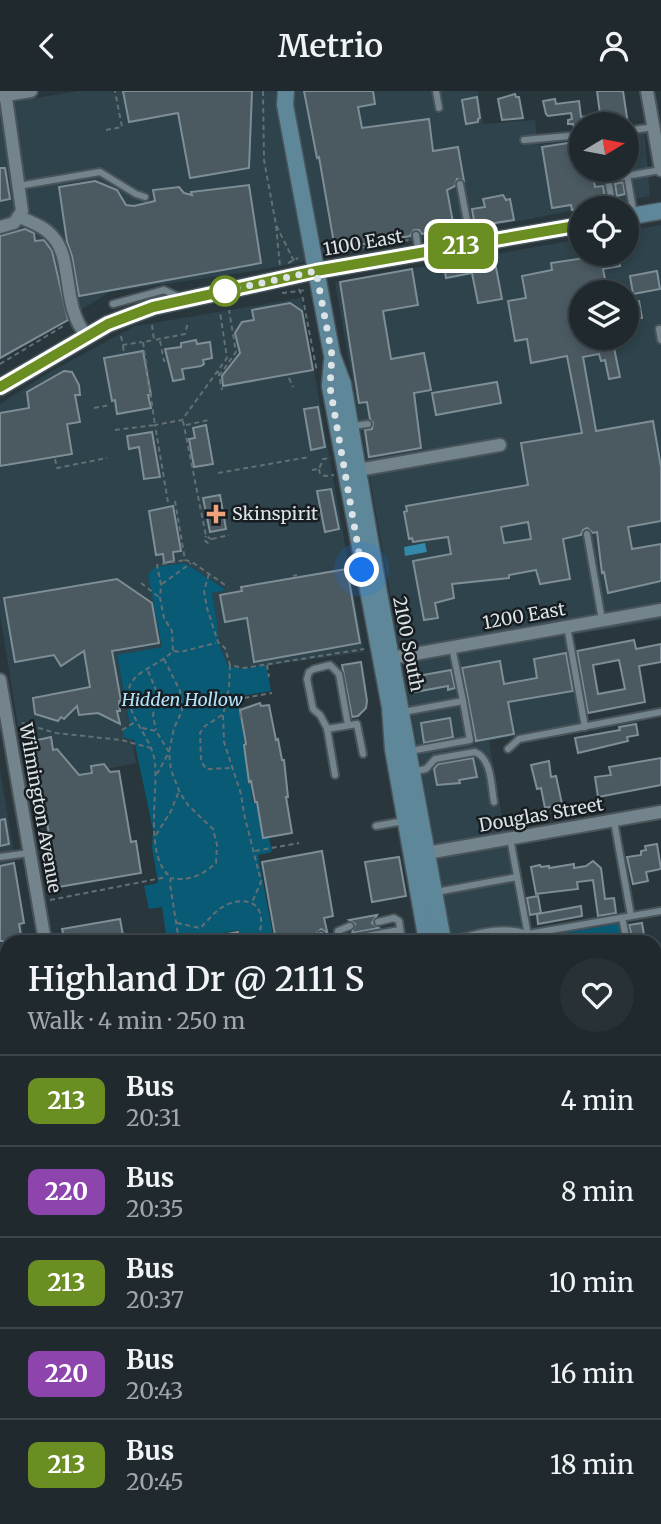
<!DOCTYPE html>
<html lang="en">
<head>
<meta charset="utf-8">
<style>
  :root { --surface:#1f292e; --page:#273136; --text:#f1f3f6; --muted:#a1a6aa; --line:#3c454a }
  body { margin:0; font-family:Merriweather,serif; background:var(--page); color:var(--text); height:100vh; display:flex; flex-direction:column; font-size:26px; white-space:nowrap }
  * { box-sizing:border-box; margin:0 }
  p { font-size:23px; color:var(--muted) }
  .icon { flex:none; width:38px; height:38px; fill:none; stroke:currentColor; stroke-width:2; stroke-linecap:round; stroke-linejoin:round }
  .map { position:relative; flex:1; overflow:hidden }
  .sheet { position:absolute; left:0px; top:844px; width:662px; height:590px; display:flex; flex-direction:column; background:var(--surface); border-radius:21px 21px 0 0; box-shadow:0 4px 10px #0003,0 0 0 2px var(--line) }
  .sheet>* { flex:none }
  .badge { padding:0 14px; border-radius:10px; font-size:24px; line-height:46px }
  .needle { width:46px; rotate:80deg }
  .buttons { position:absolute; left:569px; top:21px; display:grid; gap:14px }
  .buttons a { display:grid; place-items:center; width:70px; height:70px; border-radius:50%; background:var(--surface); box-shadow:0 4px 10px #0003,0 0 0 2px var(--line); font-size:35px }
  .you { position:absolute; width:35px; height:35px; margin:-18px; border:5px solid #fff; border-radius:50%; background:#1a73e8; box-shadow:0 0 0 10px #1a73e833 }
  .map>.badge { position:absolute; translate:-50% -50%; box-shadow:0 0 0 4px #fff }
  .round { display:grid; place-items:center; flex:none; width:74px; height:74px; border-radius:37px; background:var(--page) }
  .head { display:flex; align-items:center; justify-content:space-between; height:119px; padding:0 28px }
  h1 { font-size:33px; font-weight:600; line-height:52px }
  ul { padding:0; list-style:none }
  li { display:flex; align-items:center; gap:21px; height:91px; padding:0 28px; border-top:2px solid var(--line) }
  li div { flex:1 }
  li b { display:block; font-size:26px }
  li em { font-style:normal }
  li .badge { min-width:77px; font-weight:700; text-align:center }
  header { display:flex; justify-content:space-between; align-items:center; height:91px; padding:0 28px; background:var(--surface); font-size:32px; font-weight:600 }
  .map>svg:first-child { display:block }
  .built { fill:#2e434c; fill-rule:evenodd }
  .green { fill:#085a75 }
  .water { fill:#3289ab }
  .building { fill:#4b5960; stroke:#7e8e96; stroke-width:2; fill-rule:evenodd }
  .lines { fill:none; stroke-linecap:round; stroke-linejoin:round }
  .lane-casing { stroke:#4a555b; stroke-width:10 }
  .street-casing { stroke:#4a555b; stroke-width:16 }
  .secondary-casing { stroke:#4a555b; stroke-width:19 }
  .path { stroke:#636f74; stroke-width:2; stroke-dasharray:5 3.5; stroke-linecap:butt }
  .lane { stroke:#74848c; stroke-width:6 }
  .street { stroke:#74848c; stroke-width:12 }
  .secondary { stroke:#5e8899; stroke-width:16 }
  .line-casing { stroke:#fff; stroke-width:16 }
  .line { stroke:#6b8e23; stroke-width:10 }
  .walk { stroke:#dbe3e7; stroke-width:7; stroke-dasharray:0 12.6 }
  .stop-dot { fill:#fff; stroke:#6b8e23; stroke-width:3.5 }
  .poi-dot { fill:#f0a27a; stroke:#171d20; stroke-width:2.5 }
  .labels { text-anchor:middle; stroke-width:5; stroke-linejoin:round; paint-order:stroke }
  .street-label { font-size:18px; fill:#dbe3e7; stroke:#171d20 }
  .poi-label { font-size:18px; fill:#dbe3e7; stroke:#171d20; text-anchor:start }
  .park-label { font-size:18px; font-style:italic; fill:#b3e5fc; stroke:#171d20 }
</style>
</head>
<body>
<header><svg class="icon" aria-label="back" viewBox="0 0 24 24"><path d="M15 5l-7 7 7 7"/></svg>Metrio<svg class="icon" aria-label="person" viewBox="0 0 24 24"><circle cx="12" cy="8" r="4"/><path d="M4 21q1-7 8-7t8 7"/></svg></header>
<div class="map">
<svg width="661" height="1433" viewBox="0 0 661 1433">
  <rect width="100%" height="100%" fill="#29373d"/>
  <!-- built -->
  <g class="built">
    <polygon points="78,0 478,0 483,33 535,29 538,54 581,49 581,79 626,79 627,43 644,40 650,105 254,180 110,201 0,269 0,13"/>
    <path d="M661,134V529L566,545L580,633L489,650L522,844L623,828L627,850H452L335,191L581,148V163H626L627,140ZM581,201H626V247H581Z"/>
    <polygon points="301,207 364,561 243,578 228,575 218,551 218,536 212,501 225,498 185,472 155,476 148,485 162,556 117,565 136,672 81,683 22,659 0,524 0,313 48,282 135,235"/>
    <polygon points="0,679 13,757 24,850 7,850 7,1032 0,1034"/>
  </g>
  <!-- green -->
  <g class="green">
    <polygon points="185,472 226,499 212,502 218,536 218,551 228,575 243,578 266,574 271,600 240,605 238,608 253,712 256,711 263,747 269,746 272,761 258,764 273,844 265,846 265,850 241,850 239,839 182,850 167,850 162,816 149,818 144,795 158,792 152,756 153,739 134,649 123,646 123,639 130,635 117,564 162,556 148,484 155,476"/>
    <polygon points="617,833 620,834 623,850 612,850 611,848 598,850 595,842 552,849 551,850 534,850 534,847"/>
    <polygon points="7,1096 7,1426 597,1426 599,1433 0,1433 0,1098"/>
  </g>
  <!-- water -->
  <g class="water">
    <polygon points="425,452 427,461 405,465 404,456"/>
    <polygon points="159,1426 255,1426 252,1433 162,1433"/>
  </g>
  <!-- building -->
  <g class="building">
    <polygon points="123,0 252,0 249,77 190,87 178,22 129,31"/>
    <polygon points="304,0 373,0 375,13 358,16 362,37 429,28 433,60 458,56 464,90 457,88 455,95 447,99 454,137 422,143 419,139 414,139 410,145 335,158 319,66 317,67"/>
    <polygon points="597,0 623,0 628,33 581,33 581,38 575,39 573,33 568,33 568,29 572,28 571,22 548,25 546,23 543,10 555,8 556,13 579,10 581,26 600,23"/>
    <polygon points="515,3 516,6 519,6 523,27 502,29 498,8"/>
    <polygon points="477,6 480,27 478,28 478,31 466,33 462,9"/>
    <polygon points="581,50 581,79 592,79 595,96 603,95 605,107 598,108 600,114 572,119 571,114 552,117 542,56"/>
    <polygon points="0,77 5,77 10,108 0,110"/>
    <polygon points="95,90 117,99 126,114 134,115 155,110 153,99 179,96 184,102 192,104 191,101 249,94 261,172 79,205 72,165 67,151 59,96"/>
    <polygon points="623,91 625,103 617,105 615,93"/>
    <polygon points="503,104 506,109 510,108 514,129 475,135 472,118 485,116 483,108"/>
    <polygon points="25,138 34,142 35,150 44,149 52,160 68,229 0,267 0,145"/>
    <path d="M584,163H618L620,175L603,178L607,198L581,201V212H578L581,247H612L620,286L609,288L605,269L601,270L599,263L583,266L596,340L653,330L661,376V430L628,436L632,458L661,453V490L608,502L604,481L602,482L597,441L593,442L587,437L583,439L581,444L563,448L570,488L540,493L536,479L509,484V487L452,493L454,507L435,512L438,527L424,529L413,470L451,463L448,446L413,451L412,447L409,448L404,421L407,420L406,415L528,394L521,352L582,342L567,265L531,272L527,248L515,250L508,210L526,207L522,185L552,179L551,172L585,167ZM528,431L531,448L504,452L501,436Z"/>
    <polygon points="494,166 502,208 478,212 472,182 446,187 444,174"/>
    <polygon points="412,178 418,214 383,220 391,268 424,262 431,299 414,302 421,357 369,366 365,339 372,338 373,332 370,328 367,311 359,312 340,191"/>
    <polygon points="657,180 660,198 633,203 630,185"/>
    <polygon points="639,210 642,227 634,228 631,211"/>
    <polygon points="290,212 302,220 313,279 223,295 222,285 240,262 235,242 242,231 254,229 252,219"/>
    <polygon points="626,217 631,217 635,241 626,242"/>
    <polygon points="196,249 197,253 210,251 212,267 203,269 204,273 201,275 182,278 184,288 173,290 165,258 181,256 181,252"/>
    <polygon points="143,260 151,304 148,304 151,317 117,323 115,309 112,310 104,267"/>
    <polygon points="64,280 72,281 79,294 80,304 75,304 80,331 67,333 72,363 0,375 0,322 29,317 27,301"/>
    <polygon points="497,291 501,312 436,324 432,302"/>
    <polygon points="318,316 325,356 311,359 304,318"/>
    <polygon points="206,334 213,373 194,376 189,348 195,347 193,337"/>
    <polygon points="152,341 160,386 144,388 139,356 129,358 127,345"/>
    <polygon points="331,398 339,438 325,441 317,400"/>
    <polygon points="220,404 226,438 210,441 203,407"/>
    <polygon points="173,415 181,460 173,461 174,470 164,472 163,463 156,464 149,420"/>
    <polygon points="347,478 360,552 254,571 247,527 225,531 220,504 242,500 241,496"/>
    <polygon points="117,488 152,512 159,552 112,560 121,610 119,610 120,620 117,620 120,633 98,622 79,624 77,615 64,628 61,626 58,630 35,623 33,607 90,596 84,560 61,575 54,564 15,571 4,507"/>
    <path d="M634,549L636,558L661,553V571L639,575L645,611L588,622L577,560ZM619,569L625,598L598,603L593,574Z"/>
    <polygon points="566,562 573,600 508,611 514,643 476,650 462,577 500,570 504,593 537,587 534,568"/>
    <polygon points="361,571 367,610 366,617 358,625 352,626 342,574"/>
    <polygon points="451,579 455,597 448,599 448,595 415,601 412,586"/>
    <polygon points="260,612 261,615 269,614 276,649 278,648 282,669 284,669 288,706 286,706 292,742 263,747 257,711 255,711 251,690 249,691 244,654 246,653 240,619"/>
    <polygon points="450,627 453,646 424,652 421,632"/>
    <polygon points="636,633 638,644 627,646 628,650 578,662 575,647 620,639 619,636"/>
    <polygon points="51,646 53,659 57,658 79,684 92,682 91,675 104,673 110,681 119,680 131,751 136,750 141,782 58,796 33,650"/>
    <polygon points="473,667 477,686 459,689 460,692 437,694 434,678 438,673"/>
    <polygon points="661,667 661,694 598,706 595,686 611,684 609,676"/>
    <polygon points="549,670 551,686 556,685 562,713 545,717 541,697 537,698 531,674"/>
    <polygon points="5,728 9,753 0,755 0,729"/>
    <polygon points="657,753 661,778 646,781 648,790 633,793 627,766 641,764 641,760 646,759 645,755"/>
    <polygon points="322,760 333,825 324,827 329,849 326,841 321,838 316,843 316,850 276,850 262,771"/>
    <polygon points="399,766 406,805 372,811 365,771"/>
    <polygon points="593,770 601,777 605,808 614,807 616,822 598,825 593,789 577,791 578,798 536,803 531,776 540,774 541,776 549,775 549,777 574,773 574,777 586,775"/>
    <polygon points="14,772 24,832 19,833 22,850 0,850 0,775"/>
    <polygon points="538,805 541,822 530,824 527,807"/>
    <polygon points="581,815 582,825 538,833 537,823"/>
    <polygon points="377,824 372,832 379,837 352,842 355,833 349,829"/>
    <polygon points="120,828 124,850 65,850 62,838"/>
    <polygon points="642,832 645,850 633,850 629,834"/>
    <polygon points="238,841 240,850 212,850 211,846"/>
  </g>
  <g class="lines">
    <defs>
      <g id="lane">
        <polyline points="436,0 439,17"/>
        <polyline points="626,40 654,36"/>
        <polyline points="524,49 581,44"/>
        <polyline points="627,84 634,124"/>
        <polyline points="460,93 471,151"/>
        <polyline points="18,95 100,81 136,103 145,106"/>
        <polyline points="613,117 608,88 661,79"/>
        <polyline points="416,144 419,162"/>
        <polyline points="113,213 164,199 179,206"/>
        <polyline points="661,238 659,238 661,249"/>
        <polyline points="352,335 368,333"/>
        <polyline points="587,443 602,529"/>
        <polyline points="567,535 585,636"/>
        <polyline points="403,621 463,610 452,556"/>
        <polyline points="327,638 357,633 363,663"/>
        <polyline points="508,658 519,648 661,621"/>
        <polyline points="410,660 470,649 463,610"/>
        <path d="M412,681L426,678L435,668L475,661C492,668 491,695 494,711"/>
        <polyline points="335,684 327,637 320,624 313,618 307,588 309,581 314,578 330,574 339,583 348,634"/>
        <polyline points="614,730 631,825"/>
        <polyline points="376,735 404,730"/>
        <polyline points="510,747 529,850"/>
        <polyline points="0,766 29,762"/>
        <polyline points="436,801 517,786"/>
        <polyline points="622,827 627,850"/>
        <polyline points="378,831 394,827 399,830 402,850"/>
        <polyline points="321,844 322,850"/>
        <polyline points="338,850 338,840 350,835"/>
        <polyline points="350,850 350,848 400,839"/>
        <path d="M449,850C477,843 499,834 528,843L661,820"/>
        <polyline points="654,944 661,943"/>
        <polyline points="654,1026 661,1025"/>
        <polyline points="0,1029 4,1026"/>
        <polyline points="655,1132 661,1162"/>
        <polyline points="654,1202 661,1201"/>
        <polyline points="654,1257 661,1256"/>
        <polyline points="0,1372 7,1376"/>
        <polyline points="310,1433 311,1426"/>
        <polyline points="649,1433 661,1431"/>
      </g>
      <g id="street">
        <polyline points="647,0 661,79"/>
        <polyline points="0,5 31,0"/>
        <path d="M20,126C31,131 45,136 53,146C74,169 61,216 87,245"/>
        <polyline points="0,136 14,132 22,120 5,0"/>
        <polyline points="358,379 500,354"/>
        <polyline points="392,567 661,519"/>
        <polyline points="0,589 45,850"/>
        <polyline points="427,762 661,721"/>
        <polyline points="654,1132 661,1131"/>
        <polyline points="0,1327 7,1312"/>
        <polyline points="654,1343 661,1342"/>
        <polyline points="491,1433 493,1426"/>
      </g>
      <g id="secondary">
        <polyline points="286,0 285,14 332,264 343,293 379,502 443,850"/>
        <polyline points="626,126 661,120"/>
        <polyline points="332,270 330,295 390,616 393,658 427,850"/>
        <polyline points="0,296 108,233 153,216 316,180 581,134"/>
        <polyline points="654,921 661,920"/>
        <polyline points="0,1060 7,1059"/>
        <polyline points="0,1082 7,1081"/>
        <polyline points="608,1426 609,1433"/>
        <polyline points="629,1426 631,1433"/>
      </g>
    </defs>
    <!-- lane casing -->
    <use href="#lane" class="lane-casing"/>
    <!-- street casing -->
    <use href="#street" class="street-casing"/>
    <!-- secondary casing -->
    <use href="#secondary" class="secondary-casing"/>
    <!-- path -->
    <g class="path">
      <polyline points="263,0 264,69 276,134 295,172"/>
      <polyline points="106,39 122,36 115,0"/>
      <polyline points="276,135 280,175"/>
      <polyline points="425,147 460,140"/>
      <polyline points="328,162 409,149"/>
      <polyline points="288,172 298,167"/>
      <polyline points="299,198 303,208 317,281"/>
      <polyline points="282,202 307,199"/>
      <polyline points="152,234 154,249 185,243 188,231"/>
      <polyline points="121,245 123,254 142,251"/>
      <polyline points="160,250 164,270 167,269"/>
      <polyline points="123,255 124,263"/>
      <polyline points="0,273 65,234"/>
      <polyline points="218,280 222,299"/>
      <polyline points="219,285 236,261 229,219"/>
      <polyline points="289,287 293,296"/>
      <polyline points="94,317 110,314"/>
      <polyline points="183,330 206,445 211,448 208,452 204,449 206,445"/>
      <polyline points="186,334 209,329"/>
      <polyline points="115,339 155,334 143,251 154,249"/>
      <polyline points="55,368 57,377 107,367"/>
      <polyline points="319,378 320,383 325,385 334,384"/>
      <polyline points="312,379 319,378 323,368 331,367"/>
      <polyline points="218,382 309,366"/>
      <polyline points="175,410 185,469 192,471 228,496"/>
      <polyline points="168,411 155,334 182,329 227,267 220,221"/>
      <polyline points="212,448 229,444"/>
      <polyline points="209,483 204,500 207,517 218,551 225,557 230,574 244,577 364,558"/>
      <polyline points="293,485 297,484"/>
      <polyline points="141,492 159,506"/>
      <polyline points="162,493 191,472"/>
      <polyline points="174,560 180,561 216,552"/>
      <path d="M164,568L180,600L182,620L174,637L169,661L171,679L180,702L188,714L213,738L217,754L216,772C204,783 189,791 172,787"/>
      <polyline points="230,574 229,597 223,624 224,651 241,703 244,723 260,786 261,791 252,811"/>
      <polyline points="267,574 269,586"/>
      <polyline points="148,580 156,599 153,625 156,639"/>
      <polyline points="222,624 205,635 200,642 201,670 206,678 232,677"/>
      <polyline points="241,627 238,608 272,602"/>
      <polyline points="22,632 56,642 121,649 151,657"/>
      <polyline points="142,637 156,640 169,661 157,683"/>
      <polyline points="122,639 135,631"/>
      <polyline points="156,744 171,720 179,700"/>
      <polyline points="255,760 299,752"/>
      <polyline points="50,809 162,787 166,783"/>
      <path d="M177,832L200,837C207,831 213,822 221,817C233,809 254,805 260,822C263,831 259,841 259,850"/>
      <path d="M179,850L170,793L171,786C144,767 158,703 155,673C153,646 125,626 129,598C132,580 162,573 173,560L172,540L164,527L160,507L161,494L157,474L185,469"/>
      <polyline points="0,870 7,869"/>
      <polyline points="0,935 7,934"/>
      <polyline points="0,1101 7,1100"/>
      <polyline points="44,1431 71,1428 88,1433"/>
    </g>
    <!-- lane -->
    <use href="#lane" class="lane"/>
    <!-- street -->
    <use href="#street" class="street"/>
    <!-- secondary -->
    <use href="#secondary" class="secondary"/>
  </g>
  <g class="lines">
    <defs>
      <polyline id="line" points="0,296 108,233 153,216 316,180 581,134"/>
    </defs>
    <!-- line casing -->
    <use href="#line" class="line-casing"/>
    <!-- line -->
    <use href="#line" class="line"/>
    <!-- walk -->
    <polyline class="walk" points="225,200 316,180 332,264 330,296 362,479"/>
  </g>
  <!-- markers -->
  <circle class="stop-dot" cx="225" cy="200" r="14"/>
  <path class="poi-dot" d="M212.5 412.5h7v7h7v7h-7v7h-7v-7h-7v-7h7z"/>
  <g class="labels">
    <!-- street labels -->
    <g class="street-label">
      <text transform="translate(363 152) rotate(-10)" y="6">1100 East</text>
      <text transform="translate(524 525) rotate(-10)" y="6">1200 East</text>
      <text transform="translate(408 553) rotate(79)" y="6">2100 South</text>
      <text transform="translate(40 717) rotate(80)" y="6">Wilmington Avenue</text>
      <text transform="translate(541 724) rotate(-10)" y="6">Douglas Street</text>
    </g>
    <!-- poi labels -->
    <g class="poi-label">
      <text x="232" y="429">Skinspirit</text>
    </g>
    <!-- park labels -->
    <g class="park-label">
      <text x="182" y="615">Hidden Hollow</text>
    </g>
  </g>
</svg>
<div class="buttons">
<a><svg class="needle" viewBox="-14 -14 28 28"><path d="M0-13l5 13h-10z" fill="#e53935"/><path d="M0 13l5-13h-10z" fill="#a1a6aa"/></svg></a>
<a><svg class="icon" aria-label="locate" viewBox="0 0 24 24"><circle cx="12" cy="12" r="6"/><path d="M12 2v4M12 18v4M2 12h4M18 12h4"/></svg></a>
<a><svg class="icon" aria-label="layers" viewBox="0 0 24 24"><path d="M12 4l9 5-9 5-9-5zM3 14l9 5 9-5"/></svg></a>
</div>
<div class="you" style="left:362px;top:479px"></div>
<b class="badge" style="left:461px;top:155px;background:#6b8e23;color:#fff">213</b>
<section class="sheet">
<div class="head"><div><h1>Highland Dr @ 2111 S</h1><p>Walk · 4 min · 250 m</p></div><a class="round"><svg class="icon" aria-label="heart" viewBox="0 0 24 24"><path d="M12 20l-8-8c-3-5 5-10 8-4 3-6 11-1 8 4z"/></svg></a></div>
<ul>
<li><span class="badge" style="background:#6b8e23;color:#fff">213</span><div><b>Bus</b><p>20:31</p></div><em>4 min</em></li>
<li><span class="badge" style="background:#8e44ad;color:#fff">220</span><div><b>Bus</b><p>20:35</p></div><em>8 min</em></li>
<li><span class="badge" style="background:#6b8e23;color:#fff">213</span><div><b>Bus</b><p>20:37</p></div><em>10 min</em></li>
<li><span class="badge" style="background:#8e44ad;color:#fff">220</span><div><b>Bus</b><p>20:43</p></div><em>16 min</em></li>
<li><span class="badge" style="background:#6b8e23;color:#fff">213</span><div><b>Bus</b><p>20:45</p></div><em>18 min</em></li>
</ul>
</section>
</div>
</body>
</html>
